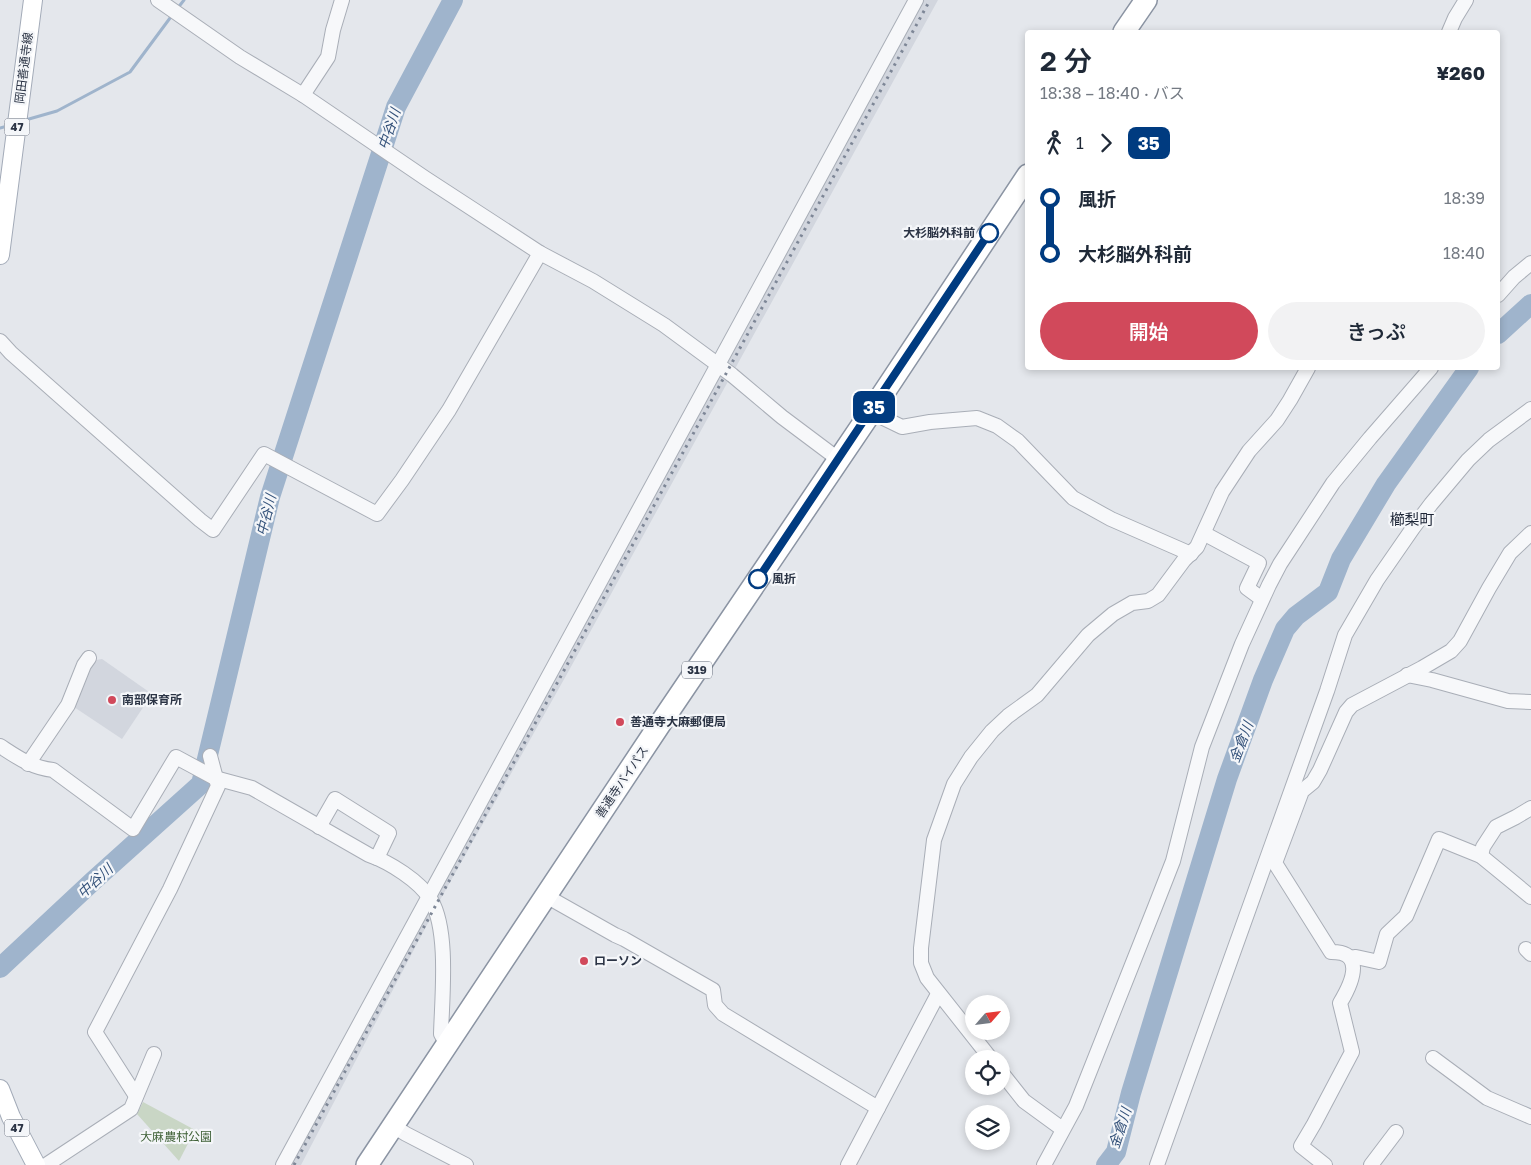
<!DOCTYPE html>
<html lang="ja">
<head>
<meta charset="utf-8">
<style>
  :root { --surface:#fff; --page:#f2f2f3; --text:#1f2937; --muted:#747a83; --accent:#d1495b }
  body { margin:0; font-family:"Golos Text","Noto Sans JP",sans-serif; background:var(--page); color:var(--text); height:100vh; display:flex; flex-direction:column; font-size:19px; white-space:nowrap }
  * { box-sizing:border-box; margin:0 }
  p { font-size:16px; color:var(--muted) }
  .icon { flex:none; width:28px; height:28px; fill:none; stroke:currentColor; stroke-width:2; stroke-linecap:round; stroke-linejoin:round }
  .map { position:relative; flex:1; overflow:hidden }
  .side { position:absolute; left:1025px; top:30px; width:475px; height:340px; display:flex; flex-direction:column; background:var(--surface); border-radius:5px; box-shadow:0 2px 8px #0003 }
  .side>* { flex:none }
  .badge { padding:0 10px; border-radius:8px; font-size:18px; line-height:32px }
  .needle { width:32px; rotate:62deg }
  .tools { position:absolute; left:965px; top:995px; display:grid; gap:10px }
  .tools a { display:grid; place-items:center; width:45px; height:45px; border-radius:50%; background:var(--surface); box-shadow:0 2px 8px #0003; font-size:25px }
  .map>.badge { position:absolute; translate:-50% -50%; box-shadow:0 0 0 2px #fff }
  .legs { display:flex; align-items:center; gap:8px; height:55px; padding:0 15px; font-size:16px }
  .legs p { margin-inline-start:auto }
  .overview { display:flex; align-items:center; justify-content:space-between; height:85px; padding:0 15px }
  h1 { font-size:28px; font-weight:600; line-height:38px }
  .action { display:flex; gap:10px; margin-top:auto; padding:10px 15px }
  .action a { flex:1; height:58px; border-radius:30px; background:var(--accent); color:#fff; font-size:20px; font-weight:600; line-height:58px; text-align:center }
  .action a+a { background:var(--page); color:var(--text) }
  ul { padding:0 15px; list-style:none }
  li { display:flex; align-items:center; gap:18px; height:55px; font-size:19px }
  li i { display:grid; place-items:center; width:8px; height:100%; margin:0 6px; background:currentColor }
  li i::after { content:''; width:12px; height:12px; margin:-6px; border:4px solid; border-radius:50%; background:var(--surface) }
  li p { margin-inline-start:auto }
  li:first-child i { background:linear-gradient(#0000 50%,currentColor 0) }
  li:last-child i { background:linear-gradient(currentColor 50%,#0000 0) }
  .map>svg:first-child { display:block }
  .built { fill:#d2d6de }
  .green { fill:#c9d6c5 }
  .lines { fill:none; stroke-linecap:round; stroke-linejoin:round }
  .stream { stroke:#9fb4cc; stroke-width:3 }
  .river { stroke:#9fb4cc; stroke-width:20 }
  .minor-casing { stroke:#a9aeb7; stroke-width:16 }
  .major-casing { stroke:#a3abb8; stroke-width:20 }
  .highway-casing { stroke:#8b94a3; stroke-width:24 }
  .minor { stroke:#f7f8fa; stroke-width:14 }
  .major { stroke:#fff; stroke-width:18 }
  .highway { stroke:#fff; stroke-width:21 }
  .rail { stroke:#7d8696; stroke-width:3; stroke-dasharray:2.5 5; stroke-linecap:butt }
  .line-1-casing { stroke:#fff; stroke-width:11 }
  .line-1 { stroke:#003b80; stroke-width:8 }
  .stop-1-dot { fill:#fff; stroke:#003b80; stroke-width:2.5 }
  .poi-dot { fill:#d1495b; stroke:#f4f6f9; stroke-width:2 }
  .labels { text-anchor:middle; stroke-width:4.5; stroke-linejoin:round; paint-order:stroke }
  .shield { fill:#f4f6f9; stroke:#676e7b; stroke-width:1 }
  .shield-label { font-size:11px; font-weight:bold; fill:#2b3445 }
  .street-label { font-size:12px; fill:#2b3445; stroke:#f4f6f9 }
  .stop-label { font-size:12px; font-weight:bold; fill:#2b3445; stroke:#f4f6f9; text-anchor:end }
  .poi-label { font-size:12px; font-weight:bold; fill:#2b3445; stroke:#f4f6f9; text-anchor:start }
  .park-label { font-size:12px; fill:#3f6138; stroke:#f4f6f9 }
  .water-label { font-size:14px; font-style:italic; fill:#34527a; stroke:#f4f6f9 }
  .quarter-label { font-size:15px; fill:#1d2536; stroke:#f4f6f9 }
</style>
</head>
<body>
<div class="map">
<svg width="1531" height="1165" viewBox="0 0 1531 1165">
  <rect width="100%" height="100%" fill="#e4e7ec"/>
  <!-- built -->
  <g class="built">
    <polygon points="923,0 938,0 567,674 440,900 301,1165 289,1165 722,367"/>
    <polygon points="102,659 152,694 122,739 74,707 89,665 96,660"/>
  </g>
  <!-- green -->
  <polygon class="green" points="143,1102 195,1130 179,1161 137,1114"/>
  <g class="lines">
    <!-- stream -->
    <g class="stream">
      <polyline points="177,9 184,0"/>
      <polyline points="22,121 57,111 130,72 173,14"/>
      <polyline points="0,128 11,125"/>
    </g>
    <!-- river -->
    <g class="river">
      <polyline points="1498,334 1531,304"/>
      <polyline points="0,968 93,881 201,784 270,497 396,107 453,0"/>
      <polyline points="1106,1165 1116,1152 1131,1093 1227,779 1263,680 1285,629 1296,616 1328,592 1341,559 1386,484 1469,368"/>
    </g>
    <defs>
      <g id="minor">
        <polyline points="158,0 240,57 303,95 425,178 540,253 593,281 664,325 732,375 782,417 838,459"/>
        <polyline points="1449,32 1455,18 1466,0"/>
        <polyline points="303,95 328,57 333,30 342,0"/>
        <polyline points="1498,295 1514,277 1531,263"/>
        <polyline points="0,341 11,353 200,520 213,530 264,454 377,514 402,480 449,410 540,253"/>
        <polyline points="871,412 902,427 930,422 977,418 997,426 1018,441 1073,498 1111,519 1191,554"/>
        <polyline points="1205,534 1259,563 1247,588 1262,599"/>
        <polyline points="1407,675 1432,680 1508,701 1531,702"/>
        <path d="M0,746C17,757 32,768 53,770L133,829L176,757L215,778L252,788L369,855C389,862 420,881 431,900C449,931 442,997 441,1034L447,1045"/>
        <polyline points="28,764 68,705 84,665 89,658"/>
        <polyline points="1531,808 1516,817 1496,827 1483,847 1481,856 1531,897"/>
        <polyline points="319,827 335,799 389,833 377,858"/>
        <polyline points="546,896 615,935 624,939 713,990 715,1005 723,1014 878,1108"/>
        <polyline points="1526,949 1531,954"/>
        <polyline points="1350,958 1356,957 1379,962 1387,934 1406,916 1439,839 1481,856"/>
        <polyline points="1433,1058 1487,1098 1531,1117"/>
        <polyline points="991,1059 927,978 921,963 921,948 934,840 954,784 971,757 992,731 1008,716 1037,695 1088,635 1113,614 1132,603 1148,601 1158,595 1184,560 1197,547 1222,492 1249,451 1277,420 1290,400 1308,368"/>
        <polyline points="1001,1072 1024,1101 1061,1128"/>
        <polyline points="136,1096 95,1032 170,889 218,786 210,756"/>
        <polyline points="393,1126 406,1134 466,1165"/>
        <polyline points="46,1165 131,1109 154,1054"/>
        <polyline points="283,1165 916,0"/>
        <polyline points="848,1165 938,994"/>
        <polyline points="1044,1165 1076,1106 1155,907 1173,861 1202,747 1242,644 1269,585 1280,564 1333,483 1370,438 1431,368"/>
        <polyline points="1157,1165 1327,691 1345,635 1377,580 1413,528 1431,504 1468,460 1489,440 1531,409"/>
        <path d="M1325,1165L1301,1146L1314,1124L1352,1052L1340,1003C1346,993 1359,970 1350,958C1345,952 1337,952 1331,952L1275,863L1302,791L1313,782L1320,770L1346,712L1352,705L1422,668L1451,651L1460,641L1489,588L1510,553L1531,533"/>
        <polyline points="1371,1165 1396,1132"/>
      </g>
      <g id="major">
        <polyline points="0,255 33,0"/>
        <polyline points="0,1089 11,1117 36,1165"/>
      </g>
      <g id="highway">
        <polyline points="1124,32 1146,0"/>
        <polyline points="367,1165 660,724 871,412 1028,175"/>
      </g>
    </defs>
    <!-- minor casing -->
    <use href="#minor" class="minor-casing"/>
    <!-- major casing -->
    <use href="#major" class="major-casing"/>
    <!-- highway casing -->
    <use href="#highway" class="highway-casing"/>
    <!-- minor -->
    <use href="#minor" class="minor"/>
    <!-- major -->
    <use href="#major" class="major"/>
    <!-- highway -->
    <use href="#highway" class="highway"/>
    <!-- rail -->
    <polyline class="rail" points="294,1165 930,0"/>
  </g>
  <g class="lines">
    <defs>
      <polyline id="line-1" points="758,579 989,233"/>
    </defs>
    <!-- line-1 casing -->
    <use href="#line-1" class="line-1-casing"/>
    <!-- line-1 -->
    <use href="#line-1" class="line-1"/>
  </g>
  <!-- markers -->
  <g class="stop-1-dot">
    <circle cx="989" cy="233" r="9"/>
    <circle cx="758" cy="579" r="9"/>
  </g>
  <g class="poi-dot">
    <circle cx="112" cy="700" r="5"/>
    <circle cx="620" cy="722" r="5"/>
    <circle cx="584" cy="961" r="5"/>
  </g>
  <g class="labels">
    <!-- shield labels -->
    <g class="shield">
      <rect x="4.5" y="118.5" width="25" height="17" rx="4"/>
      <rect x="682" y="661.5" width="30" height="17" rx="4"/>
      <rect x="4.5" y="1119.5" width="25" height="17" rx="4"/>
    </g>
    <g class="shield-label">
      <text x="17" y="131">47</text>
      <text x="697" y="674">319</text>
      <text x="17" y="1132">47</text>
    </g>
    <!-- street labels -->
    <g class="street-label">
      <text transform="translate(24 68) rotate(-83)" y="4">岡田善通寺線</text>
      <text transform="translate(622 782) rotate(-56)" y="4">善通寺バイパス</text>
    </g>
    <!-- stop labels -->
    <g class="stop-label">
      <text x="975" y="237">大杉脳外科前</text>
      <text x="772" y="583" text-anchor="start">風折</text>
    </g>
    <!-- poi labels -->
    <g class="poi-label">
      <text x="122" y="704">南部保育所</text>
      <text x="630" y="726">善通寺大麻郵便局</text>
      <text x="594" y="965">ローソン</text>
    </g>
    <!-- park labels -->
    <g class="park-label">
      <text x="176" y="1141">大麻農村公園</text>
    </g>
    <!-- water labels -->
    <g class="water-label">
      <text transform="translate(389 129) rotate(-71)" y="5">中谷川</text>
      <text transform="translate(266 515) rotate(-76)" y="5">中谷川</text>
      <text transform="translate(1241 742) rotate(-69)" y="5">金倉川</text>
      <text transform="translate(95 881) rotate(-43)" y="5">中谷川</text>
      <text transform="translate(1120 1128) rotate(-72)" y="5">金倉川</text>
    </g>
    <!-- quarter labels -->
    <g class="quarter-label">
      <text x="1412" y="525">櫛梨町</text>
    </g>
  </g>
</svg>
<div class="tools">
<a><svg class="needle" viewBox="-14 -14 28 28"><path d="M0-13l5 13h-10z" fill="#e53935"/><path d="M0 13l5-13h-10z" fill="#747a83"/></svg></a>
<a><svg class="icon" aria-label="locate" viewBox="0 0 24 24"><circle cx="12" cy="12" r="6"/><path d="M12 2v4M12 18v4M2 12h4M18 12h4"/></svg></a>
<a><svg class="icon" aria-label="layers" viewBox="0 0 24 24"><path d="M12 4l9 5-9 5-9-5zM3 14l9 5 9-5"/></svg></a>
</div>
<b class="badge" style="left:874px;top:407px;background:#003b80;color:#fff">35</b>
<section class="side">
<div class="overview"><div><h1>2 分</h1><p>18:38 – 18:40 · バス</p></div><b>¥260</b></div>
<div class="legs"><svg class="icon" aria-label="walk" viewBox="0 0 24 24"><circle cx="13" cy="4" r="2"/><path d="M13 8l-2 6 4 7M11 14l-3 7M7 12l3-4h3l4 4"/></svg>1<svg class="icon" aria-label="forward" viewBox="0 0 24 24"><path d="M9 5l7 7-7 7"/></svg><b class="badge" style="background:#003b80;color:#fff">35</b></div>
<ul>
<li><i style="color:#003b80"></i><b>風折</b><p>18:39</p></li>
<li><i style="color:#003b80"></i><b>大杉脳外科前</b><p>18:40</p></li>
</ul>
<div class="action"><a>開始</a><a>きっぷ</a></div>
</section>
</div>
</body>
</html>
